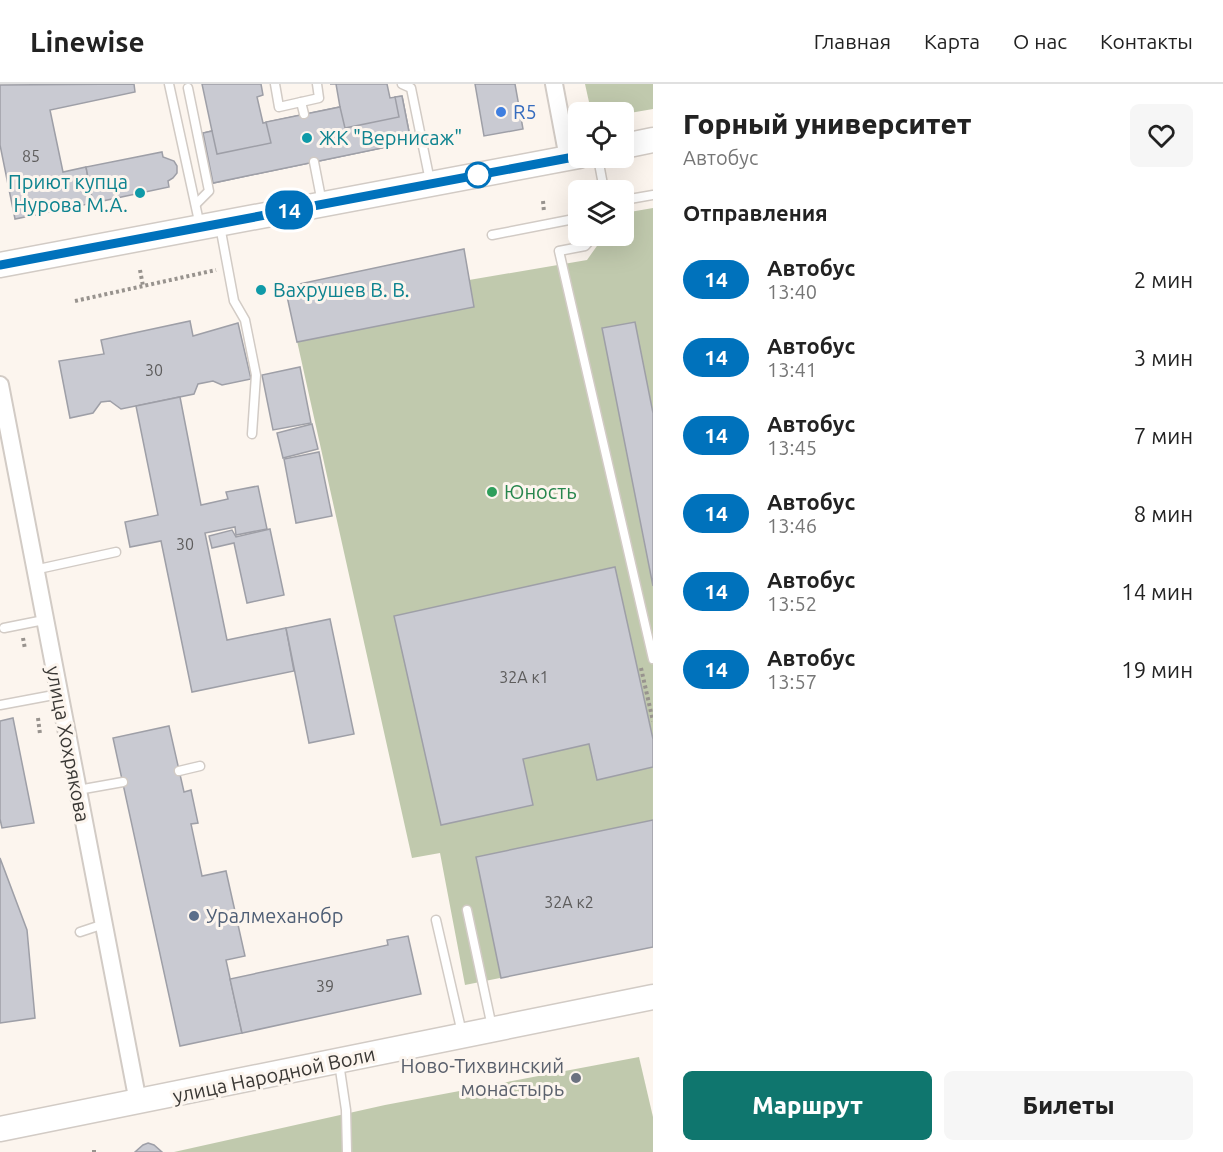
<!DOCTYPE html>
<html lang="ru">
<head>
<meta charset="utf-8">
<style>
  :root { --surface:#fff; --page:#f6f6f6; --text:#222; --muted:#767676; --line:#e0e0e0; --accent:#0f766e }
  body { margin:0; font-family:Ubuntu,sans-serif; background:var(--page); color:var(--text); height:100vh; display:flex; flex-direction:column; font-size:22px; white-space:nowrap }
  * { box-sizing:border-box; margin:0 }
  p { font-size:20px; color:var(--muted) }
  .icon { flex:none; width:33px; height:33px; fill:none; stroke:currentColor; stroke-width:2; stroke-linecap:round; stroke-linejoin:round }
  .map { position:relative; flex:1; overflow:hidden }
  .details { display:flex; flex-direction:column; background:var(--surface); width:570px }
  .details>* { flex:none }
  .badge { padding:0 12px; border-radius:20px; font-size:21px; line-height:39px }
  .buttons { position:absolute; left:568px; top:18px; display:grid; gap:12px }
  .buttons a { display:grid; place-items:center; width:66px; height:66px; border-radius:9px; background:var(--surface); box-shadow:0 6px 24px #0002; font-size:30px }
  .map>.badge { position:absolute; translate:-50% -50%; box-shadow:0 0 0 3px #fff }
  h2 { padding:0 30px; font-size:22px; line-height:54px }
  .round { display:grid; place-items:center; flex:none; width:63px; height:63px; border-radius:9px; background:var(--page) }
  .head { display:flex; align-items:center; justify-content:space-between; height:102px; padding:0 30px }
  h1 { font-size:28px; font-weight:800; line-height:45px }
  .cta { display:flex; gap:12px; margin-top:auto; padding:12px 30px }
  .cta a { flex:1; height:69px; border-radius:9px; background:var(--accent); color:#fff; font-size:24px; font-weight:800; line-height:69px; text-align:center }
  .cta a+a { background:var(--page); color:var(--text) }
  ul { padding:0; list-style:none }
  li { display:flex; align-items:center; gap:18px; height:78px; padding:0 30px }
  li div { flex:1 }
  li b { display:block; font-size:22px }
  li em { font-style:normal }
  li .badge { min-width:66px; font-weight:700; text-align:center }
  header { display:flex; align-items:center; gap:36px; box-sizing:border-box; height:84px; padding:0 30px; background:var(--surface); border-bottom:2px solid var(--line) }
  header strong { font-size:28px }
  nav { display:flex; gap:33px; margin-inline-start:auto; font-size:21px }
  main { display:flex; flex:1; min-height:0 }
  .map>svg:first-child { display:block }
  .green { fill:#c0c9ad }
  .building { fill:#c9cad2; stroke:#9e9fa7; stroke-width:1.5 }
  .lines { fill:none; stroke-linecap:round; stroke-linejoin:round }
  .lane-casing { stroke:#d2cbc5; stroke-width:11 }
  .street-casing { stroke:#d2cbc5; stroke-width:20 }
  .secondary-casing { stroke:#d2cbc5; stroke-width:27 }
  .path { stroke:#98938e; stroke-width:4; stroke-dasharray:3 3; stroke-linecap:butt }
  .lane { stroke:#fff; stroke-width:8 }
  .street { stroke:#fff; stroke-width:16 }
  .secondary { stroke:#fff; stroke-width:24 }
  .line-casing { stroke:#fff; stroke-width:14 }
  .line { stroke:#0072bc; stroke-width:9 }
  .shop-dot { fill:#3f7fe0; stroke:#fcf5ee; stroke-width:2 }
  .culture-dot { fill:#0f9aa8; stroke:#fcf5ee; stroke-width:2 }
  .stop-dot { fill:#fff; stroke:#0072bc; stroke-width:3 }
  .leisure-dot { fill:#2e9e5b; stroke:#fcf5ee; stroke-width:2 }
  .service-dot { fill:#5c6f8a; stroke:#fcf5ee; stroke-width:2 }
  .worship-dot { fill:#6b7280; stroke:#fcf5ee; stroke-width:2 }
  .labels { text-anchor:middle; stroke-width:6; stroke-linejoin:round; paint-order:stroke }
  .number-label { font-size:16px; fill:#5d5c5c }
  .shop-label { font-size:20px; fill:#366cbe; stroke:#fcf5ee; text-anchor:start }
  .culture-label { font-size:20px; fill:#0d838f; stroke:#fcf5ee; text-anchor:start }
  .leisure-label { font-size:20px; fill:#27864d; stroke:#fcf5ee; text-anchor:start }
  .street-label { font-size:20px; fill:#393734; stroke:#fcf5ee }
  .service-label { font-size:20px; fill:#4e5e75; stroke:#fcf5ee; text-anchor:start }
  .worship-label { font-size:20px; fill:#5b616d; stroke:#fcf5ee; text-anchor:end }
</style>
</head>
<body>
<header>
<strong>Linewise</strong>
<nav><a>Главная</a><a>Карта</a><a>О нас</a><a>Контакты</a></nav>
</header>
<main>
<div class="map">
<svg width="653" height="1068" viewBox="0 0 653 1068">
  <rect width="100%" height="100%" fill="#fcf5ee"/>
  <!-- green -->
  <g class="green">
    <polygon points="585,0 653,0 653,25 624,30 624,28 594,28 591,27"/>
    <polygon points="653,124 653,863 465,901 440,769 412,774 285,203 464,165 469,196 587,176 604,152 624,152 624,129"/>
    <polygon points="639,973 653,1033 653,1068 174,1068 385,1021"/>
  </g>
  <!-- building -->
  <g class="building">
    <polygon points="134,0 135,8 50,26 63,88 86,83 93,119 15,135 0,61 0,1"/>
    <polygon points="202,0 261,0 263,11 257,13 263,39 340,23 336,0 330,0 387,0 390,14 402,12 411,58 213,99 203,49 212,47"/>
    <polygon points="475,0 515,0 523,45 484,52"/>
    <polygon points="402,12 411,58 213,99 203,49 212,47 217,70 271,59 266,38 340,23 345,44 399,33 395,13"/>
    <polygon points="162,68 163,73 174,77 177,82 177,89 173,94 168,97 169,103 93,119 86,83"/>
    <polygon points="464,165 474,223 297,258 285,203"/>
    <polygon points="190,237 193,252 238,239 251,295 222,301 213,297 198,300 194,310 121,325 110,317 101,318 93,329 70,334 59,277 104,270 101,256"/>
    <polygon points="635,238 653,329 653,502 602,244"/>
    <polygon points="300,283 311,339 273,346 262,291"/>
    <polygon points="180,313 201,421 228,415 226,408 258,402 267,445 236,451 235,443 205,449 227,556 286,544 294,587 192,608 161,457 130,463 125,438 158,431 136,322"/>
    <polygon points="312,340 318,365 283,374 277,349"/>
    <polygon points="319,368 332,432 296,439 284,375"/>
    <polygon points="270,445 284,511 247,519 234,459 212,464 209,452 232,446 236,453"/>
    <polygon points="615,483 653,655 653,683 597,696 589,660 523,675 533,721 441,741 394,532"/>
    <polygon points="330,535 354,650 309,659 286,544"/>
    <polygon points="13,634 34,739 2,744 0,735 0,637"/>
    <polygon points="169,642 184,708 191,706 198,739 191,740 202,792 226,787 245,872 226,876 242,949 180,962 113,654"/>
    <polygon points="653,736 653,863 501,894 476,773"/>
    <polygon points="0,774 27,846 35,934 0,939"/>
    <polygon points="408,852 421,910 242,949 230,895 388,861 387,856"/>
    <polygon points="148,1059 154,1061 162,1068 135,1068 143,1061"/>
  </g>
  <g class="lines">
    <defs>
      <g id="lane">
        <polyline points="169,0 200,142"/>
        <polyline points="275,0 279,23 319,14 317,0"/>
        <polyline points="402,0 411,4 430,97"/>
        <polyline points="188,4 209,107 196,120"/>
        <polyline points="301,18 304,30"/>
        <polyline points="598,74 604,106"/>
        <polyline points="314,78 322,119"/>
        <polyline points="624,116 653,111"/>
        <polyline points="220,142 234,217 245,236 256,291 252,350"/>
        <polyline points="492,151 579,134"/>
        <polyline points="594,152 585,162 559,167 653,575"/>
        <polyline points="34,486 116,468"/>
        <polyline points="4,544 44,536"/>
        <polyline points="0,621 59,610"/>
        <polyline points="179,687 200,682"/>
        <polyline points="78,706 123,698"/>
        <polyline points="467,826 492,943"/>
        <polyline points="436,836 462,949"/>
        <polyline points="80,848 104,840"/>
        <polyline points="339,979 346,1026 347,1068"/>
      </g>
      <g id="street">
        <polyline points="554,0 568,74"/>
        <polyline points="0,301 138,1018"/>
      </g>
      <g id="secondary">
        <polyline points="624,62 653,56"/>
        <polyline points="0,181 579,72"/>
        <polyline points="0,1045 653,913"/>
      </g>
    </defs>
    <!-- lane casing -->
    <use href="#lane" class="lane-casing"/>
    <!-- street casing -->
    <use href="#street" class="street-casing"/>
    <!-- secondary casing -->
    <use href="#secondary" class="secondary-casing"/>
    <!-- path -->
    <g class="path">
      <polyline points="543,117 544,128"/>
      <polyline points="140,186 143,202"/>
      <polyline points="75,217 216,186"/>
      <polyline points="23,554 25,565"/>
      <polyline points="641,584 653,637"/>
      <polyline points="38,634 40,650"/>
      <polyline points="94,1066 94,1068"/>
    </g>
    <!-- lane -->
    <use href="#lane" class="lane"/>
    <!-- street -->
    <use href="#street" class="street"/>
    <!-- secondary -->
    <use href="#secondary" class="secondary"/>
  </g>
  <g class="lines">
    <defs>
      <polyline id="line" points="0,181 579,72"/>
    </defs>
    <!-- line casing -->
    <use href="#line" class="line-casing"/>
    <!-- line -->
    <use href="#line" class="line"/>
  </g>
  <!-- markers -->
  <circle class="shop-dot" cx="501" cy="28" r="6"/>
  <g class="culture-dot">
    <circle cx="307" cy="54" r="6"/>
    <circle cx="140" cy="109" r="6"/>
    <circle cx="261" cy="206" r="6"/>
  </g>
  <circle class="stop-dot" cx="478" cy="91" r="12"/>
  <circle class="leisure-dot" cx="492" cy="408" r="6"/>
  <circle class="service-dot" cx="194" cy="832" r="6"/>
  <circle class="worship-dot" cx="576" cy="994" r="6"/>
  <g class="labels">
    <!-- number labels -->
    <g class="number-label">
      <text x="31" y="78">85</text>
      <text x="154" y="292">30</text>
      <text x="185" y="466">30</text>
      <text x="524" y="599">32А к1</text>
      <text x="569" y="824">32А к2</text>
      <text x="325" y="908">39</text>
    </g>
    <!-- shop labels -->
    <g class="shop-label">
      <text x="513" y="35">R5</text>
    </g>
    <!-- culture labels -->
    <g class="culture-label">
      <text x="319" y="61">ЖК "Вернисаж"</text>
      <text x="128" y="105" text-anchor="end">Приют купца<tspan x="128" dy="23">Нурова М.А.</tspan></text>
      <text x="273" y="213">Вахрушев В. В.</text>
    </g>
    <!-- leisure labels -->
    <g class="leisure-label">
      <text x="504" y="415">Юность</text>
    </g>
    <!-- street labels -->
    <g class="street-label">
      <text transform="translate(68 660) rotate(79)" y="7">улица Хохрякова</text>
      <text transform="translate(274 991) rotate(-12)" y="7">улица Народной Воли</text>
    </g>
    <!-- service labels -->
    <g class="service-label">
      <text x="206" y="839">Уралмеханобр</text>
    </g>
    <!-- worship labels -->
    <g class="worship-label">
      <text x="564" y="989">Ново-Тихвинский<tspan x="564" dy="23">монастырь</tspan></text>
    </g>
  </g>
</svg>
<div class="buttons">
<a><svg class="icon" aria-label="locate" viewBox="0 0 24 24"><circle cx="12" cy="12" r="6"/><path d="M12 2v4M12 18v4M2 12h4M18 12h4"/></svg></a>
<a><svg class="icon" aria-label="layers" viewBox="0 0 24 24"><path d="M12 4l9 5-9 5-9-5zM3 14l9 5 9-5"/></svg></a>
</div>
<b class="badge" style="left:289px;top:126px;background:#0072bc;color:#fff">14</b>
</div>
<section class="details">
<div class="head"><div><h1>Горный университет</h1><p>Автобус</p></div><a class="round"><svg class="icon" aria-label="heart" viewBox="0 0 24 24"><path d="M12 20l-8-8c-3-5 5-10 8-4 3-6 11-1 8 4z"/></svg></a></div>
<h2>Отправления</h2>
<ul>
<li><span class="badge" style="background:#0072bc;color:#fff">14</span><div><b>Автобус</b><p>13:40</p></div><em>2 мин</em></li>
<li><span class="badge" style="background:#0072bc;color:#fff">14</span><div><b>Автобус</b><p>13:41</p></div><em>3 мин</em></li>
<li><span class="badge" style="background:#0072bc;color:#fff">14</span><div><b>Автобус</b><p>13:45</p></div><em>7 мин</em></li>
<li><span class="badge" style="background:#0072bc;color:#fff">14</span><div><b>Автобус</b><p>13:46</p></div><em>8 мин</em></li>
<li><span class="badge" style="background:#0072bc;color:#fff">14</span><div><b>Автобус</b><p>13:52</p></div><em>14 мин</em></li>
<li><span class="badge" style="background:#0072bc;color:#fff">14</span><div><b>Автобус</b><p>13:57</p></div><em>19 мин</em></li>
</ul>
<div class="cta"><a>Маршрут</a><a>Билеты</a></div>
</section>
</main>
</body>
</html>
